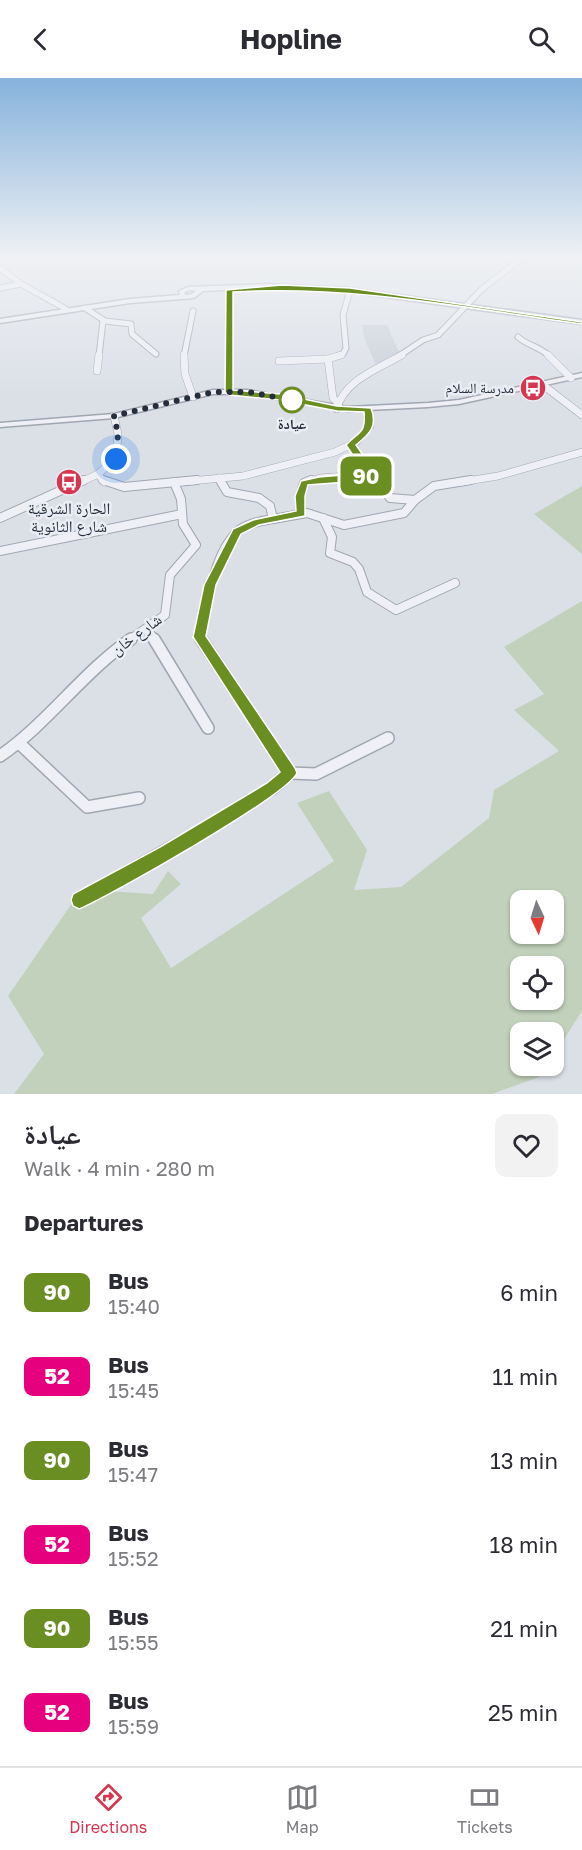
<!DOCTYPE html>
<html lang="en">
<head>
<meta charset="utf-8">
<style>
  :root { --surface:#fff; --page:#f2f2f3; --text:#2b2b33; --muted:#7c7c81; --line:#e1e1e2; --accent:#d63650 }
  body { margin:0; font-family:"Golos Text","Noto Naskh Arabic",sans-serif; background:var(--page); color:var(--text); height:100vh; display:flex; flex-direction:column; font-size:22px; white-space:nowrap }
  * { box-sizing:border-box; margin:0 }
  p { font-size:20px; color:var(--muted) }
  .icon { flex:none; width:33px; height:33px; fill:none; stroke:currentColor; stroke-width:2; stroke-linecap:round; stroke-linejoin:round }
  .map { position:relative; height:1016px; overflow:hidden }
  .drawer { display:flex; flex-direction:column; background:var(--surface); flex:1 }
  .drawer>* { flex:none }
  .badge { padding:0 12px; border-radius:9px; font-size:21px; line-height:39px }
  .needle { width:39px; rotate:176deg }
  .tools { position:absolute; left:510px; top:812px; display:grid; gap:12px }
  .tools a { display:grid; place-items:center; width:54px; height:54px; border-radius:12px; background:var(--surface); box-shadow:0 2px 4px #0004; font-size:30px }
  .you { position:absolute; width:30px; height:30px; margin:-15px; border:4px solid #fff; border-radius:50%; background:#1a73e8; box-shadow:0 0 0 9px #1a73e833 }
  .map>.badge { position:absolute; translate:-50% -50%; box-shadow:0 0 0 3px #fff }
  h2 { padding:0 24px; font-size:22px; line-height:54px }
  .round { display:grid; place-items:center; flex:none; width:63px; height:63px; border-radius:12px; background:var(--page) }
  .overview { display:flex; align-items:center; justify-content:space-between; height:102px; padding:0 24px }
  h1 { font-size:28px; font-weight:700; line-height:45px }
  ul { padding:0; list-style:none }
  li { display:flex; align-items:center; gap:18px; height:84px; padding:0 24px }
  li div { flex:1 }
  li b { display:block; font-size:22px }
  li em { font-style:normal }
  li .badge { min-width:66px; font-weight:700; text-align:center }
  header { display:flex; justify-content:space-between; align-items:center; height:78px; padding:0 24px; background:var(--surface); font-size:27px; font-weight:700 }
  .tabs { display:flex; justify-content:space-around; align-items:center; height:84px; border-top:2px solid var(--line); background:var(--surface); font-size:16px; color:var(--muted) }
  .tabs a { display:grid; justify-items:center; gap:3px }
  .tabs .current { color:var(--accent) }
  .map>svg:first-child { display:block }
  .built { fill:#c9cfd9 }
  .green { fill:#c1d1bb; fill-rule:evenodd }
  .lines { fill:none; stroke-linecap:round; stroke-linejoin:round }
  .minor-far4-casing { stroke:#a0a7b1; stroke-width:7 }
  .minor-far3-casing { stroke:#a0a7b1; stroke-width:8 }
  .minor-far2-casing { stroke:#a0a7b1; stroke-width:10 }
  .minor-far1-casing { stroke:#a0a7b1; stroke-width:14 }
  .minor-casing { stroke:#a0a7b1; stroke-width:16 }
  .tertiary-casing { stroke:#a0a7b1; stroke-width:3 }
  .minor-far4 { stroke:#eef0f5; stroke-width:5 }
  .minor-far3 { stroke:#eef0f5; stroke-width:7 }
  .minor-far2 { stroke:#eef0f5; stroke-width:8 }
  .minor-far1 { stroke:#eef0f5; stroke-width:11 }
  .minor { stroke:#eef0f5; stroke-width:14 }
  .tertiary { fill:#eef0f5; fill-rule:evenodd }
  .line { fill:#6b8e23; stroke:#fff; stroke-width:1.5 }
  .walk { stroke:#242e3d; stroke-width:6; stroke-dasharray:0 10.8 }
  .stop-dot { fill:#fff; stroke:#6b8e23; stroke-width:3 }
  .labels { text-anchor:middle; stroke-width:5; stroke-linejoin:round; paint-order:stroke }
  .far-poi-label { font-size:14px; fill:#242e3d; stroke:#eaeef4; text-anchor:end }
  .far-stop-label { font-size:14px; font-weight:bold; fill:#242e3d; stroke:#eaeef4 }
  .poi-label { font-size:16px; fill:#242e3d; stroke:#eaeef4 }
  .street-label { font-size:16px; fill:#242e3d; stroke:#eaeef4 }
</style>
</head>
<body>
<header><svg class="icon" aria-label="back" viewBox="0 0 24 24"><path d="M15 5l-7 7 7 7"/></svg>Hopline<svg class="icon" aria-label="search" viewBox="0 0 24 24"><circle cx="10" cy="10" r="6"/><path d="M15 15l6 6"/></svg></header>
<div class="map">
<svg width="582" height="1016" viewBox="0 0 582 1016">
  <rect width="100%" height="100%" fill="#dbe0e7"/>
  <!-- built -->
  <polygon class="built" points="362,247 387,247 399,274 376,287 365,262"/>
  <!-- green -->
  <g class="green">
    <polygon points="582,408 582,476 534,436"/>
    <path d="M582,523V933L554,977V954H520V987H547L539,999L492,1016H14L44,976L8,918L75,821L107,813L153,816L168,793L181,806L141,840L171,890L334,783L297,725L329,713L367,772L354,812L401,809L489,740L494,712L559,673L514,632L544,616L504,569ZM520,822H554V855H520ZM520,888H554V921H520Z"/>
  </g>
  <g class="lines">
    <defs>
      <g id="minor-far4">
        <polyline points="0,190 21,206 66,231"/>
        <polyline points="0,210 21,206"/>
        <polyline points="229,212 229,278"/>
        <polyline points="85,230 105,243 131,246 132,256 156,276"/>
        <path d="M518,259C528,268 539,268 549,278"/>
        <polyline points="99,278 103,242"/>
        <polyline points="184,278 193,233"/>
        <polyline points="337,278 343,276 346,270 343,237 350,212"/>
        <polyline points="399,278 423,262 438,257 481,212 518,183"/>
      </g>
      <g id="minor-far3">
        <polyline points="184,277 185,296 193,319"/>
        <polyline points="229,277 229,314"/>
        <polyline points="548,277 571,300"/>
        <polyline points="279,283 328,281"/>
        <polyline points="97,293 99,277"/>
        <polyline points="543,307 582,337"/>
        <polyline points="338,325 333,320 328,281 341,277"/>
        <path d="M337,331C343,303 379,290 402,277"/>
        <polyline points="351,367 378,404"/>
        <polyline points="98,396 104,404"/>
        <polyline points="219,400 221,404"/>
        <polyline points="81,404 98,396 116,381 118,356 114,338"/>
        <polyline points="180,404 243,398 335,374 356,364 370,348 368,332"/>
        <polyline points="307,404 320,400 371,396"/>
        <polyline points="461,404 498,398 582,374"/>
      </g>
      <g id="minor-far2">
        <polyline points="103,402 124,409 197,402"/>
        <polyline points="220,402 227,414 259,420 270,428 273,441 307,435 344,447 404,435 415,422 434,408 471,402"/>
        <polyline points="377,402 390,420 415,422"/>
        <polyline points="301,436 300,418 304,405 311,402"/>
        <polyline points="0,440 84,402"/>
        <polyline points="323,440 332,459 330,475 353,484 359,491 367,514 396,532 455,505"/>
        <polyline points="0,473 182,436"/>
        <polyline points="147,550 155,563"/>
        <polyline points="128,563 165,537 170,497 196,467 183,446 181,421 174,404"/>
        <path d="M202,563L200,559C206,529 214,474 238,453C247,445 262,443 273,441"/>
      </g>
      <g id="minor-far1">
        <polyline points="154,561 208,650"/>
        <polyline points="201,561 290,695 316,696 388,660"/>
        <polyline points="19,665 87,729 139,720"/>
        <path d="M0,678C48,645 82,595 131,561"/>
        <polyline points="184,763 273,710 290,695"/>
      </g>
      <polyline id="minor" points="79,822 186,762"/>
      <g id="tertiary">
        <path d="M268,206L348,210L582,242V246L348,214L268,210L203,213L194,220L130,225L0,245V241L130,221L180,217L179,213L188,209ZM190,212L196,213L192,216L186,217L184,214Z"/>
        <polygon points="582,295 582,299 459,326 428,329 348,333 247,316 213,316 114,340 0,349 0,345 114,336 213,312 247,312 348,329 428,325 459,322"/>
      </g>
    </defs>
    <!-- minor-far4 casing -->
    <use href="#minor-far4" class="minor-far4-casing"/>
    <!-- minor-far3 casing -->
    <use href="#minor-far3" class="minor-far3-casing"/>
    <!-- minor-far2 casing -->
    <use href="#minor-far2" class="minor-far2-casing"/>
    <!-- minor-far1 casing -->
    <use href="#minor-far1" class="minor-far1-casing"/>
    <!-- minor casing -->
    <use href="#minor" class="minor-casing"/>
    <!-- tertiary casing -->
    <use href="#tertiary" class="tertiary-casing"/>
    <!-- minor-far4 -->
    <use href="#minor-far4" class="minor-far4"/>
    <!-- minor-far3 -->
    <use href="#minor-far3" class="minor-far3"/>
    <!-- minor-far2 -->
    <use href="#minor-far2" class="minor-far2"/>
    <!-- minor-far1 -->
    <use href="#minor-far1" class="minor-far1"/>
    <!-- minor -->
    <use href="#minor" class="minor"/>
    <!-- tertiary -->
    <use href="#tertiary" class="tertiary"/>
  </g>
  <!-- sky -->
  <linearGradient id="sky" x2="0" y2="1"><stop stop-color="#86b2dc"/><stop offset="0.56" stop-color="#eff1f4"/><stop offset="1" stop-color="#eff1f4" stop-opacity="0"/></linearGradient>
  <rect width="582" height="320" fill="url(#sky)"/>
  <!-- line -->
  <path class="line" d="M282,207L350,210L582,244V246C466,230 350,207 233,214V312L280,316L337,328L371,330C378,348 370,356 356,367L376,396L361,403L308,407L305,418V438L259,447L241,456L216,507L206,558L295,690L297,695C288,717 110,818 79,831L73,828L71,822L73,816L160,769L267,705L280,694L193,559L204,507L233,451L253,442L296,433L295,418L301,403L319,399L365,395L346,367C359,353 366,356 364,334L337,333L280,322L229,317L225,314L226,212Z"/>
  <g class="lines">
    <!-- walk -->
    <polyline class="walk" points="116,381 118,356 114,338 213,314 248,314 292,322"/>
  </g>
  <!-- icons -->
  <defs>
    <symbol id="bus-disc" viewBox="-11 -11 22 22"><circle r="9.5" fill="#d63650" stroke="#eaeef4"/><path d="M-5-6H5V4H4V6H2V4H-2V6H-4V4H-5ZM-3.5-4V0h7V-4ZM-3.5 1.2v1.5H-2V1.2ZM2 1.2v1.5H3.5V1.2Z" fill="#fff"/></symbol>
  </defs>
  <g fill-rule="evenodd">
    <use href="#bus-disc" x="518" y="295" width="30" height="30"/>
    <use href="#bus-disc" x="54" y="389" width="30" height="30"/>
  </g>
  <!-- markers -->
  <circle class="stop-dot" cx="292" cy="322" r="12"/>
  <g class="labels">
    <!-- far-poi labels -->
    <g class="far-poi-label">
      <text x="514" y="315">مدرسة السلام</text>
    </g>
    <!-- far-stop labels -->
    <g class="far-stop-label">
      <text x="292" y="351">عيادة</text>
    </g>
    <!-- poi labels -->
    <g class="poi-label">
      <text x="69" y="436">الحارة الشرقية<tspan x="69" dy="18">شارع الثانوية</tspan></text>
    </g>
    <!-- street labels -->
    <g class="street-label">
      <text transform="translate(136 556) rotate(-36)" y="6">شارع خان</text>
    </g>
  </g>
</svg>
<div class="tools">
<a><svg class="needle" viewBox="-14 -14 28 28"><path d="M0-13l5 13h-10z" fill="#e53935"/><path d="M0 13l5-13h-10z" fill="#7c7c81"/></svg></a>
<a><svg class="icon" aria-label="locate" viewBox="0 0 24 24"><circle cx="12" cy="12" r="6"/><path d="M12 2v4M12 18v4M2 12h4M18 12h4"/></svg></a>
<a><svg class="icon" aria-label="layers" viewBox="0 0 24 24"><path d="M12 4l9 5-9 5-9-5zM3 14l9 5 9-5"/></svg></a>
</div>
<div class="you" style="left:116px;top:381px"></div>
<b class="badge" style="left:366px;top:398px;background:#6b8e23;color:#fff">90</b>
</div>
<section class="drawer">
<div class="overview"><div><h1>عيادة</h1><p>Walk · 4 min · 280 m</p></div><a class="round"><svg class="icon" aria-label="heart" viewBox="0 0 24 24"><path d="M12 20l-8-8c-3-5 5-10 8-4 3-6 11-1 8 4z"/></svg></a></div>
<h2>Departures</h2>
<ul>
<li><span class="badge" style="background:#6b8e23;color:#fff">90</span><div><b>Bus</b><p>15:40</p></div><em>6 min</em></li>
<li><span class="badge" style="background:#e6007e;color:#fff">52</span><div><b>Bus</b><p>15:45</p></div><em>11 min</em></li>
<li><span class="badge" style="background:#6b8e23;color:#fff">90</span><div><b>Bus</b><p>15:47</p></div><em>13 min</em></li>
<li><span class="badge" style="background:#e6007e;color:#fff">52</span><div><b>Bus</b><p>15:52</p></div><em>18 min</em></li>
<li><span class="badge" style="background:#6b8e23;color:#fff">90</span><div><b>Bus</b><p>15:55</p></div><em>21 min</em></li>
<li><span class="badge" style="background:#e6007e;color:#fff">52</span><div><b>Bus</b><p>15:59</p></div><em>25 min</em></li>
</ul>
</section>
<nav class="tabs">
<a class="current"><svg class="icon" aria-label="directions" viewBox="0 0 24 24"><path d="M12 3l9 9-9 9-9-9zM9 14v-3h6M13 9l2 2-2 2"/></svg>Directions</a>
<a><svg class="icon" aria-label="map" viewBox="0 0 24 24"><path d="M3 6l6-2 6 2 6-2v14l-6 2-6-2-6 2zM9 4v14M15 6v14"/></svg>Map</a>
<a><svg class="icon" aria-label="tickets" viewBox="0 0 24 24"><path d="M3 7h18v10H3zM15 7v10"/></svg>Tickets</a>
</nav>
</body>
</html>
